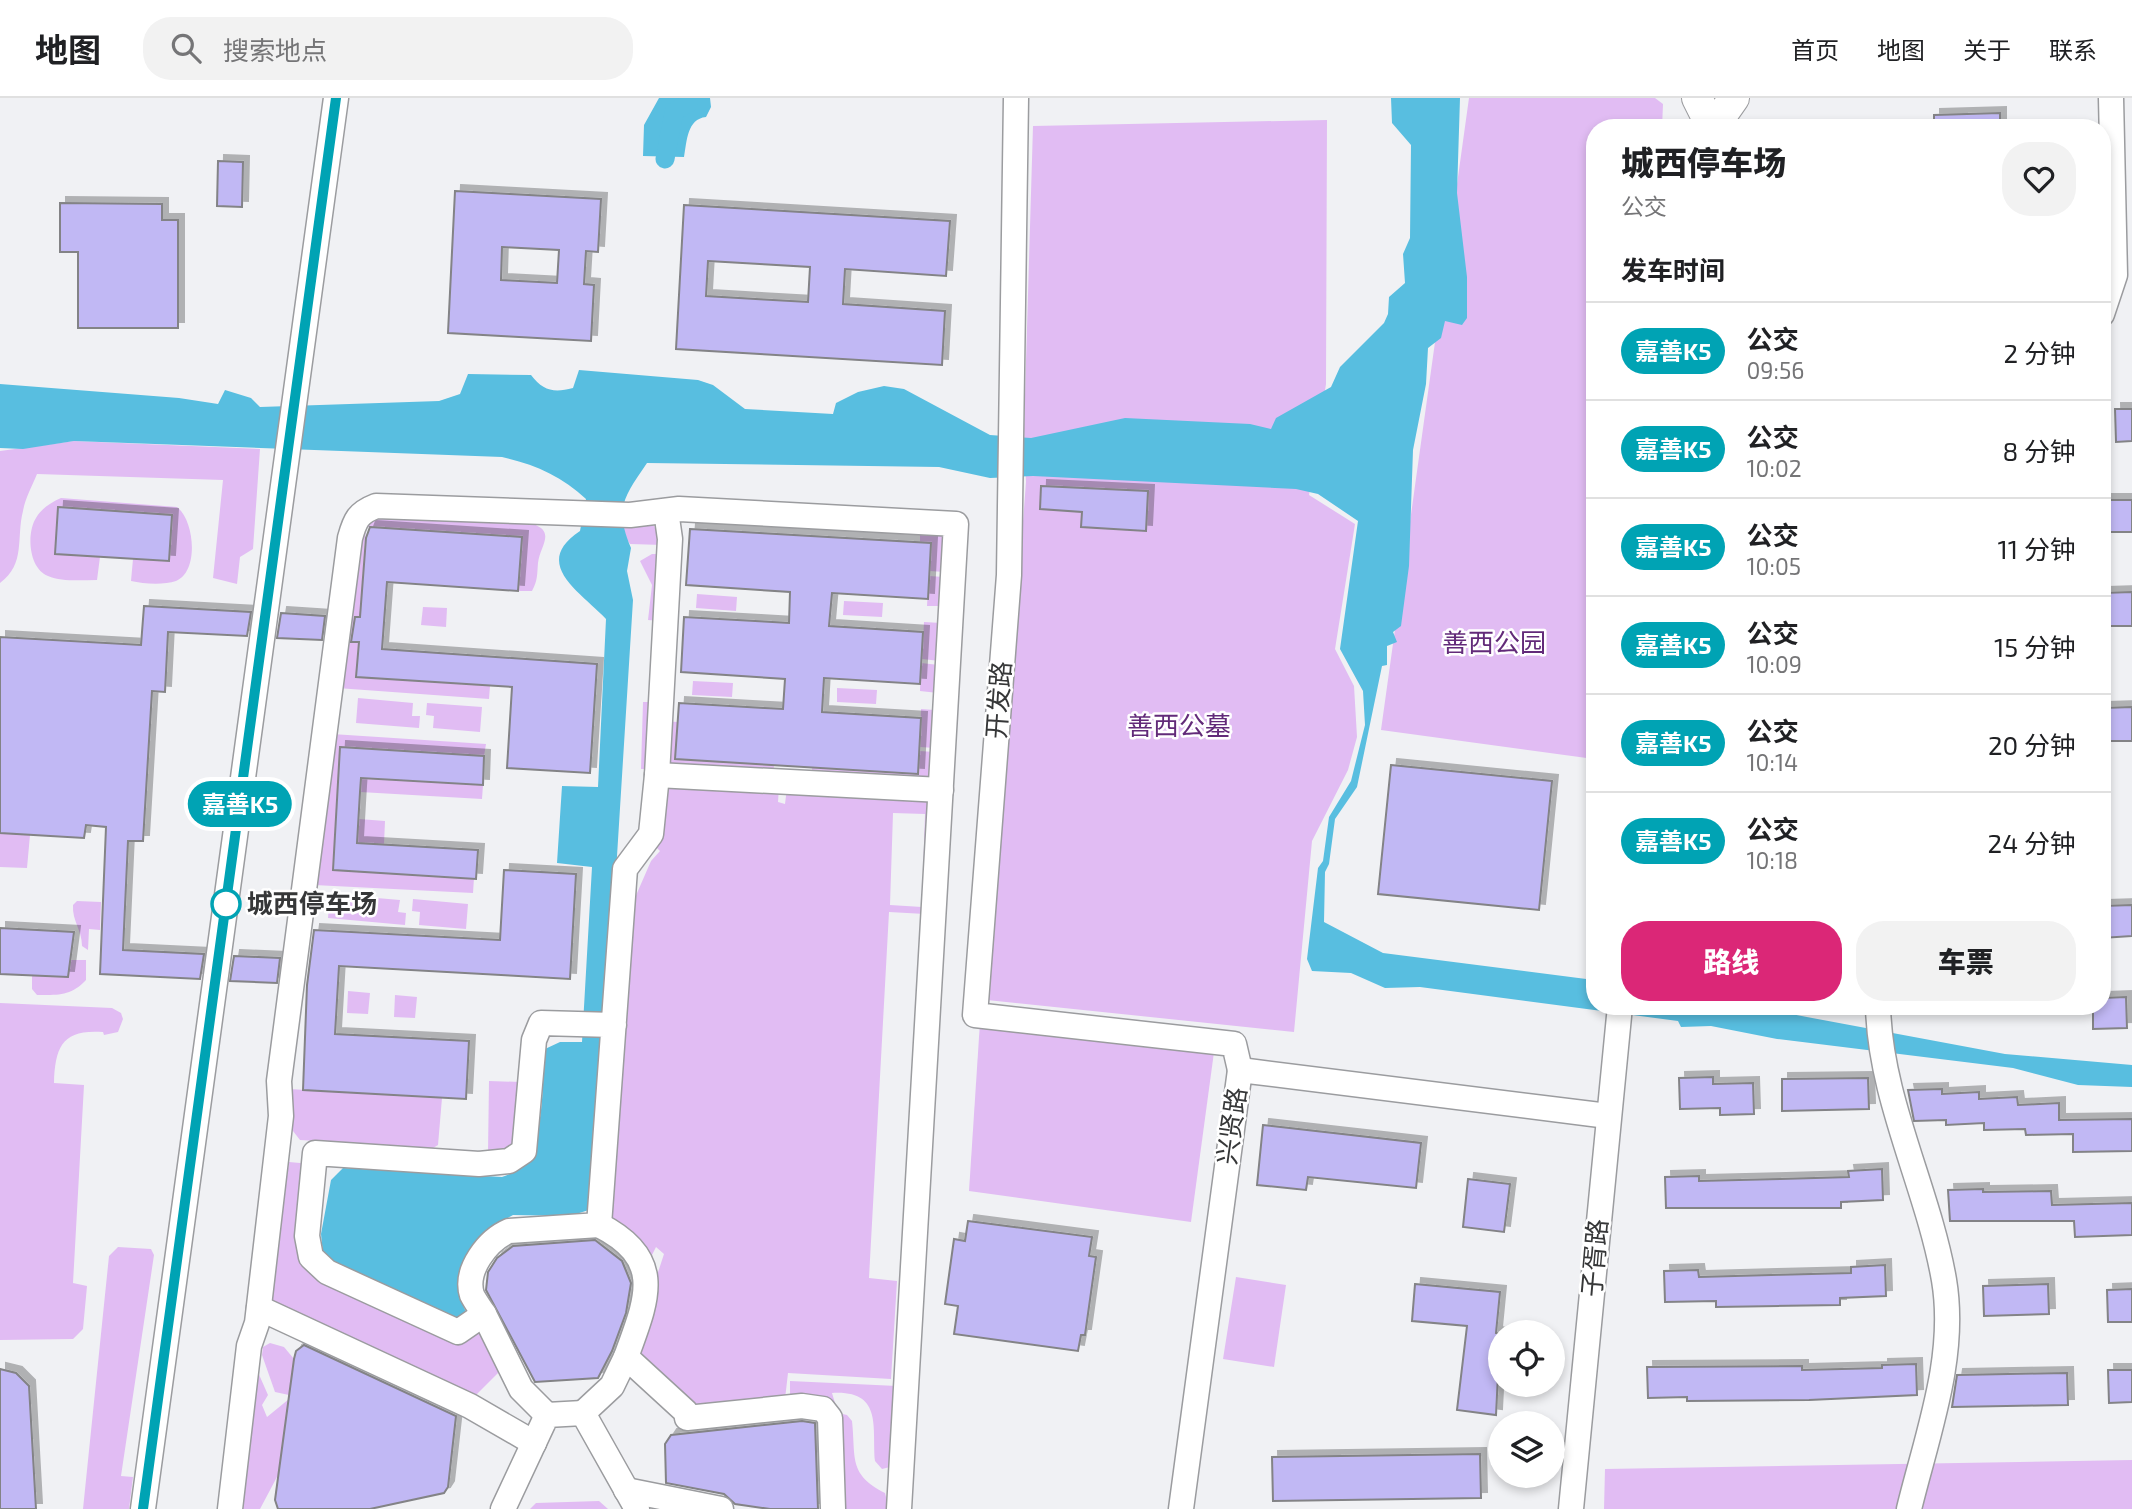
<!DOCTYPE html>
<html lang="zh">
<head>
<meta charset="utf-8">
<style>
  :root { --surface:#fff; --page:#f2f2f2; --text:#202124; --muted:#757577; --line:#e0e0e0; --accent:#db2777 }
  body { margin:0; font-family:"Exo 2","Noto Sans SC",sans-serif; background:var(--page); color:var(--text); height:100vh; display:flex; flex-direction:column; font-size:26px; white-space:nowrap }
  * { box-sizing:border-box; margin:0 }
  p { font-size:23px; color:var(--muted) }
  .icon { flex:none; width:38px; height:38px; fill:none; stroke:currentColor; stroke-width:2; stroke-linecap:round; stroke-linejoin:round }
  .map { position:relative; flex:1; overflow:hidden }
  .drawer { position:absolute; left:1586px; top:21px; width:525px; height:896px; display:flex; flex-direction:column; background:var(--surface); border-radius:28px; box-shadow:0 4px 10px #0003 }
  .drawer>* { flex:none }
  .badge { padding:0 14px; border-radius:23px; font-size:24px; line-height:46px }
  .tools { position:absolute; left:1488px; top:1222px; display:grid; gap:14px }
  .tools a { display:grid; place-items:center; width:77px; height:77px; border-radius:50%; background:var(--surface); box-shadow:0 4px 10px #0003; font-size:35px }
  .map>.badge { position:absolute; translate:-50% -50%; box-shadow:0 0 0 4px #fff }
  h2 { padding:0 35px; font-size:26px; line-height:63px }
  .round { display:grid; place-items:center; flex:none; width:74px; height:74px; border-radius:28px; background:var(--page) }
  .headline { display:flex; align-items:center; justify-content:space-between; height:119px; padding:0 35px }
  h1 { font-size:33px; font-weight:800; line-height:52px }
  .action { display:flex; gap:14px; margin-top:auto; padding:14px 35px }
  .action a { flex:1; height:80px; border-radius:28px; background:var(--accent); color:#fff; font-size:28px; font-weight:800; line-height:80px; text-align:center }
  .action a+a { background:var(--page); color:var(--text) }
  ul { padding:0; list-style:none }
  li { display:flex; align-items:center; gap:21px; height:98px; padding:0 35px; border-top:2px solid var(--line) }
  li div { flex:1 }
  li b { display:block; font-size:26px }
  li em { font-style:normal }
  li .badge { min-width:77px; font-weight:700; text-align:center }
  header { display:flex; align-items:center; gap:42px; box-sizing:border-box; height:98px; padding:0 35px; background:var(--surface); border-bottom:2px solid var(--line) }
  header strong { font-size:33px }
  nav { display:flex; gap:38px; margin-inline-start:auto; font-size:24px }
  .search { width:490px; height:63px; background:var(--page); display:flex; align-items:center; gap:18px; box-sizing:border-box; padding:0 24px; border-radius:28px; color:var(--muted); font-size:26px }
  .map>svg:first-child { display:block }
  .green { fill:#e1bcf3; fill-rule:evenodd }
  .water { fill:#58bee0 }
  .lines { fill:none; stroke-linecap:round; stroke-linejoin:round }
  .canal { stroke:#58bee0; stroke-width:19 }
  .building { fill:#c1b8f4; stroke:#838386; stroke-width:2; fill-rule:evenodd; filter:url(#shadow) }
  .minor-casing { stroke:#9b9c9f; stroke-width:27 }
  .major-casing { stroke:#9b9c9f; stroke-width:32 }
  .minor { stroke:#fff; stroke-width:24 }
  .major { stroke:#fff; stroke-width:30 }
  .line-casing { stroke:#fff; stroke-width:16 }
  .line { stroke:#00a3b4; stroke-width:10 }
  .stop-dot { fill:#fff; stroke:#00a3b4; stroke-width:3.5 }
  .labels { text-anchor:middle; stroke-width:5; stroke-linejoin:round; paint-order:stroke }
  .park-label { font-size:26px; fill:#622a79; stroke:#fff }
  .street-label { font-size:26px; fill:#363738; stroke:#fff }
  .stop-label { font-size:26px; font-weight:bold; fill:#363738; stroke:#fff; text-anchor:start }
</style>
</head>
<body>
<header>
<strong>地图</strong>
<div class="search"><svg class="icon" aria-label="search" viewBox="0 0 24 24"><circle cx="10" cy="10" r="6"/><path d="M15 15l6 6"/></svg>搜索地点</div>
<nav><a>首页</a><a>地图</a><a>关于</a><a>联系</a></nav>
</header>
<div class="map">
<svg width="2132" height="1411" viewBox="0 0 2132 1411">
  <defs>
    <filter id="shadow"><feDropShadow dx="6" dy="-6" stdDeviation="0" flood-color="#0004"/></filter>
  </defs>
  <rect width="100%" height="100%" fill="#f0f1f4"/>
  <!-- green -->
  <g class="green">
    <polygon points="1469,0 1655,0 1663,6 1662,30 1594,30 1594,661 1381,632"/>
    <polygon points="1327,22 1326,286 1309,397 1355,426 1335,551 1354,588 1357,639 1348,672 1312,743 1294,934 987,902 1026,384 1024,331 1033,28"/>
    <path d="M74,343L260,351L253,451L240,459L237,486L213,480L223,382L37,376C32,388 25,401 23,413C16,440 26,466 0,485V353Z"/>
    <path d="M61,400L177,409C195,423 199,474 176,483C164,487 144,486 131,483L133,461L100,459L97,482C81,482 62,484 48,478C29,471 26,436 36,420C42,410 50,405 61,400Z"/>
    <path d="M361,419L533,426C556,434 540,448 538,465C537,476 538,482 532,493H518L521,439L366,429L356,579L490,588L489,601L337,590Z"/>
    <polygon points="624,425 654,428 663,447 630,446 624,437"/>
    <polygon points="920,434 938,434 946,442 944,474 930,473 931,446 920,445"/>
    <polygon points="652,456 664,456 659,523 648,522 652,487 640,463"/>
    <polygon points="929,478 944,479 943,508 927,508"/>
    <polygon points="697,496 737,499 736,513 696,510"/>
    <polygon points="844,503 883,505 882,519 843,517"/>
    <polygon points="423,509 447,510 446,529 421,527"/>
    <polygon points="924,524 941,525 940,563 922,561"/>
    <polygon points="921,565 939,567 938,595 920,593"/>
    <polygon points="693,583 733,585 732,599 692,597"/>
    <polygon points="837,590 877,592 876,606 837,604"/>
    <polygon points="358,600 413,605 412,618 420,618 419,630 356,625"/>
    <polygon points="643,604 653,604 651,671 641,671"/>
    <polygon points="427,605 482,609 480,634 433,630 434,618 426,617"/>
    <polygon points="921,611 934,612 935,650 920,649"/>
    <polygon points="664,623 677,624 675,661 774,667 773,680 673,669 665,661"/>
    <polygon points="332,636 486,646 484,658 340,650 333,772 474,780 473,795 314,787"/>
    <polygon points="919,653 935,654 934,672 926,685 812,680 812,670 917,676"/>
    <polygon points="361,680 483,687 482,701 360,694"/>
    <path d="M674,685L779,689L778,704L785,706L787,690L929,704L925,816L889,814L869,1180L897,1183L891,1281L788,1275L785,1301L692,1316L631,1257L664,1156L656,1149L652,1157L643,1162L607,1127L634,802L651,763L660,753L653,746L663,693ZM893,715L925,716L922,809L890,807Z"/>
    <polygon points="359,721 385,723 384,746 357,745"/>
    <polygon points="0,735 30,737 27,770 0,769"/>
    <polygon points="330,796 400,802 398,814 406,815 405,827 328,820"/>
    <polygon points="413,801 468,806 466,831 419,827 420,814 412,813"/>
    <path d="M77,803L101,804L100,832L89,831L88,852L82,848C82,832 72,823 73,807Z"/>
    <path d="M71,862H86V882C71,898 59,897 37,897L32,891V877L68,879Z"/>
    <polygon points="348,893 370,895 368,916 347,915"/>
    <polygon points="395,897 417,899 415,920 394,919"/>
    <path d="M0,905L112,910L121,915L123,921L118,934L104,937L103,934C63,931 55,948 54,985L84,987L73,1185L87,1188L83,1231L73,1241L0,1242Z"/>
    <polygon points="980,924 1214,954 1191,1124 969,1093"/>
    <polygon points="489,983 521,984 517,1051 488,1054"/>
    <polygon points="289,991 442,1000 438,1047 433,1050 300,1042 293,1033"/>
    <polygon points="289,1064 311,1066 304,1152 481,1222 506,1267 473,1300 273,1207 271,1194"/>
    <polygon points="118,1149 151,1151 154,1157 121,1378 133,1379 129,1411 83,1411 109,1158"/>
    <polygon points="1236,1179 1286,1187 1274,1269 1223,1261"/>
    <polygon points="270,1245 284,1249 294,1261 289,1297 275,1294 262,1257 263,1249"/>
    <polygon points="257,1272 268,1297 262,1307 267,1319 289,1301 278,1377 260,1411 240,1411"/>
    <path d="M790,1283L897,1288L890,1369L882,1371L875,1363C872,1329 883,1292 832,1295L838,1315L847,1317L852,1323C856,1360 848,1376 885,1395L889,1411H841L835,1323L790,1300Z"/>
    <polygon points="2132,1362 2132,1411 1604,1411 1605,1371"/>
    <polygon points="599,1403 608,1411 530,1411 536,1405"/>
  </g>
  <!-- water -->
  <g class="water">
    <path d="M659,0H710L711,9L706,19C687,21 687,43 684,59L643,58L644,27Z"/>
    <path d="M1391,0H1460L1457,95L1467,179V220L1462,227L1445,223L1441,240L1428,250L1426,286L1413,352L1409,468L1401,528L1393,534L1397,544L1387,548V567L1382,568L1357,689L1335,721L1329,766L1325,774L1324,824L1383,855L1594,882V908H1748L2005,956L2132,967V989L2078,987L2013,970L1777,941L1711,928L1681,929L1678,923L1420,889L1385,890L1351,875L1312,873L1307,861L1318,770L1323,763L1329,719L1351,683L1365,627L1363,593L1340,551L1358,423L1318,396L1296,391L1033,378L990,380L939,369L647,365C624,399 614,410 631,450L627,473L633,502L595,1110L570,1118L513,1117L486,1132L461,1173L459,1198L466,1214L460,1224L335,1165L323,1156L321,1136L331,1082L343,1070L502,1079C548,1066 541,991 545,951L560,944H582L592,769L557,765L562,688L598,689L606,521C582,495 530,466 580,433L586,401C562,378 534,366 502,359L74,343L23,351L0,350V286L179,300L218,306L225,292L251,300L260,309L439,303L460,296L468,276L531,277C543,293 554,295 573,290L579,272L698,282L713,287L745,311L833,316L836,305L858,294L884,288L904,291L990,337L1031,340L1125,320L1250,326L1271,331L1276,320L1331,289L1340,269L1384,225L1388,216L1389,199L1405,185L1403,156L1410,140L1411,47L1392,25Z"/>
  </g>
  <g class="lines">
    <!-- canal -->
    <polyline class="canal" points="665,61 674,14 688,5 688,0"/>
  </g>
  <!-- building -->
  <g class="building">
    <polygon points="2000,15 2000,30 1934,30 1934,17"/>
    <polygon points="218,63 243,64 242,109 217,108"/>
    <path d="M455,93L601,101L598,154L586,153L584,186L594,187L591,243L448,235ZM502,149L559,152L557,185L501,182Z"/>
    <polygon points="60,105 162,106 162,122 178,122 178,230 78,230 78,154 60,154"/>
    <path d="M684,107L950,123L946,178L845,171L843,206L945,213L942,267L676,251ZM708,163L810,169L808,204L706,198Z"/>
    <polygon points="2115,311 2132,311 2132,343 2116,344"/>
    <polygon points="1041,388 1148,393 1146,433 1081,429 1082,414 1040,411"/>
    <rect x="2102" y="402" width="30" height="32"/>
    <polygon points="58,409 172,417 169,463 55,456"/>
    <polygon points="370,429 522,439 518,493 387,484 382,551 597,566 590,675 507,670 512,589 356,579 359,544 351,544 355,519 360,519 366,440"/>
    <polygon points="690,431 931,445 928,501 832,495 829,528 923,534 920,586 824,580 822,614 921,620 918,676 675,661 679,605 783,611 785,581 681,574 684,519 789,525 790,494 686,487"/>
    <polygon points="2132,494 2132,528 2102,528 2102,495"/>
    <polygon points="144,508 251,514 247,538 168,534 165,594 152,593 143,743 128,743 123,852 204,856 200,881 100,876 106,729 86,727 84,740 0,735 0,539 141,547"/>
    <polygon points="281,515 325,518 322,542 277,540"/>
    <polygon points="2132,609 2132,643 2104,643 2103,610"/>
    <polygon points="340,649 484,658 483,687 361,680 360,694 357,745 478,752 476,781 333,772"/>
    <polygon points="1391,667 1552,683 1539,812 1378,796"/>
    <polygon points="504,772 576,776 570,881 339,868 335,936 469,943 466,1001 303,992 307,887 314,832 500,842"/>
    <polygon points="2132,807 2132,838 2102,840 2102,808"/>
    <polygon points="0,830 74,834 68,879 0,876"/>
    <polygon points="234,858 280,860 277,885 230,883"/>
    <polygon points="2126,899 2127,930 2093,931 2093,908 2102,908 2102,900"/>
    <polygon points="1713,979 1713,986 1753,985 1754,1016 1720,1017 1720,1010 1680,1011 1679,980"/>
    <polygon points="1868,980 1869,1011 1782,1013 1782,981"/>
    <polygon points="1942,991 1942,996 1979,994 1979,1001 2017,999 2018,1007 2059,1005 2059,1022 2132,1021 2132,1053 2073,1054 2073,1036 2026,1037 2025,1031 1984,1032 1984,1025 1946,1027 1946,1022 1914,1023 1908,992"/>
    <polygon points="1263,1027 1421,1045 1416,1090 1308,1079 1306,1092 1257,1087"/>
    <polygon points="1882,1071 1883,1102 1841,1104 1841,1110 1666,1110 1665,1079 1699,1078 1699,1083 1780,1081 1849,1079 1848,1073"/>
    <polygon points="1468,1081 1510,1086 1504,1134 1463,1129"/>
    <polygon points="1983,1091 1983,1094 2051,1093 2052,1107 2132,1105 2132,1137 2075,1139 2074,1123 1950,1123 1948,1092"/>
    <polygon points="968,1123 1092,1139 1089,1158 1096,1159 1085,1237 1081,1237 1078,1253 954,1236 958,1208 945,1206 954,1141 965,1143"/>
    <polygon points="595,1142 622,1163 631,1185 626,1215 612,1253 598,1280 535,1284 486,1192 488,1174 497,1160 513,1148"/>
    <polygon points="1885,1167 1886,1198 1840,1200 1840,1207 1716,1209 1716,1203 1665,1204 1664,1173 1698,1172 1699,1179 1851,1175 1851,1169"/>
    <polygon points="1415,1186 1500,1194 1496,1235 1500,1236 1496,1317 1457,1312 1467,1228 1412,1223"/>
    <polygon points="2048,1186 2049,1216 1984,1218 1983,1188"/>
    <polygon points="2132,1191 2132,1224 2108,1224 2107,1192"/>
    <polygon points="304,1247 456,1318 448,1389 444,1395 370,1411 278,1411 275,1402 294,1261 296,1253"/>
    <polygon points="1916,1266 1917,1297 1809,1302 1687,1303 1687,1299 1648,1300 1647,1269 1802,1268 1802,1272 1882,1270 1882,1267"/>
    <polygon points="0,1271 16,1275 29,1288 36,1411 0,1411"/>
    <polygon points="2108,1272 2132,1272 2132,1304 2109,1305"/>
    <polygon points="2067,1275 2068,1307 1952,1309 1957,1277"/>
    <polygon points="802,1323 815,1325 818,1411 770,1411 735,1406 724,1396 666,1385 665,1346 671,1337"/>
    <polygon points="1480,1356 1481,1400 1273,1403 1272,1359"/>
  </g>
  <g class="lines">
    <defs>
      <g id="minor">
        <polyline points="1016,0 1009,477 975,917 1234,946 1240,972"/>
        <polyline points="2102,216 2115,177 2111,0"/>
        <polyline points="657,677 941,692"/>
        <path d="M1878,908C1880,1002 1928,1090 1944,1182C1957,1259 1927,1337 1909,1411"/>
        <path d="M614,927L541,925L534,942L524,1053L509,1063L479,1066L315,1055L307,1138L311,1159L327,1174L458,1234L484,1216C480,1210 475,1203 472,1197C464,1172 488,1142 509,1133L599,1127L625,771L651,736L657,677L670,441L666,413"/>
        <path d="M599,1127C666,1161 647,1201 626,1259L686,1314L687,1320L802,1308L823,1311L830,1320L833,1411"/>
        <polyline points="259,1210 470,1308 534,1345"/>
        <polyline points="484,1216 521,1291 547,1317"/>
        <polyline points="583,1315 612,1288 626,1259"/>
        <polyline points="626,1392 721,1411"/>
        <polyline points="143,1411 336,0"/>
        <path d="M230,1411L249,1248L257,1225L281,1018L279,983L350,440C355,422 358,415 376,408L630,417L679,411L956,426L899,1411"/>
        <polyline points="503,1411 547,1317 583,1315 637,1411"/>
        <polyline points="1181,1411 1240,972 1608,1018"/>
        <polyline points="1571,1411 1620,908"/>
      </g>
      <g id="major">
        <polyline points="1697,0 1712,30"/>
        <polyline points="1713,30 1734,0"/>
      </g>
    </defs>
    <!-- minor casing -->
    <use href="#minor" class="minor-casing"/>
    <!-- major casing -->
    <use href="#major" class="major-casing"/>
    <!-- minor -->
    <use href="#minor" class="minor"/>
    <!-- major -->
    <use href="#major" class="major"/>
  </g>
  <g class="lines">
    <defs>
      <polyline id="line" points="143,1411 336,0"/>
    </defs>
    <!-- line casing -->
    <use href="#line" class="line-casing"/>
    <!-- line -->
    <use href="#line" class="line"/>
  </g>
  <!-- markers -->
  <circle class="stop-dot" cx="226" cy="806" r="14"/>
  <g class="labels">
    <!-- park labels -->
    <g class="park-label">
      <text x="1494" y="554">善西公园</text>
      <text x="1179" y="637">善西公墓</text>
    </g>
    <!-- street labels -->
    <g class="street-label">
      <text transform="translate(999 602) rotate(-86)" y="9">开发路</text>
      <text transform="translate(1232 1028) rotate(-82)" y="9">兴贤路</text>
      <text transform="translate(1595 1160) rotate(-85)" y="9">子胥路</text>
    </g>
    <!-- stop labels -->
    <g class="stop-label">
      <text x="247" y="815">城西停车场</text>
    </g>
  </g>
</svg>
<div class="tools">
<a><svg class="icon" aria-label="locate" viewBox="0 0 24 24"><circle cx="12" cy="12" r="6"/><path d="M12 2v4M12 18v4M2 12h4M18 12h4"/></svg></a>
<a><svg class="icon" aria-label="layers" viewBox="0 0 24 24"><path d="M12 4l9 5-9 5-9-5zM3 14l9 5 9-5"/></svg></a>
</div>
<b class="badge" style="left:240px;top:706px;background:#00a3b4;color:#fff">嘉善K5</b>
<section class="drawer">
<div class="headline"><div><h1>城西停车场</h1><p>公交</p></div><a class="round"><svg class="icon" aria-label="heart" viewBox="0 0 24 24"><path d="M12 20l-8-8c-3-5 5-10 8-4 3-6 11-1 8 4z"/></svg></a></div>
<h2>发车时间</h2>
<ul>
<li><span class="badge" style="background:#00a3b4;color:#fff">嘉善K5</span><div><b>公交</b><p>09:56</p></div><em>2 分钟</em></li>
<li><span class="badge" style="background:#00a3b4;color:#fff">嘉善K5</span><div><b>公交</b><p>10:02</p></div><em>8 分钟</em></li>
<li><span class="badge" style="background:#00a3b4;color:#fff">嘉善K5</span><div><b>公交</b><p>10:05</p></div><em>11 分钟</em></li>
<li><span class="badge" style="background:#00a3b4;color:#fff">嘉善K5</span><div><b>公交</b><p>10:09</p></div><em>15 分钟</em></li>
<li><span class="badge" style="background:#00a3b4;color:#fff">嘉善K5</span><div><b>公交</b><p>10:14</p></div><em>20 分钟</em></li>
<li><span class="badge" style="background:#00a3b4;color:#fff">嘉善K5</span><div><b>公交</b><p>10:18</p></div><em>24 分钟</em></li>
</ul>
<div class="action"><a>路线</a><a>车票</a></div>
</section>
</div>
</body>
</html>
